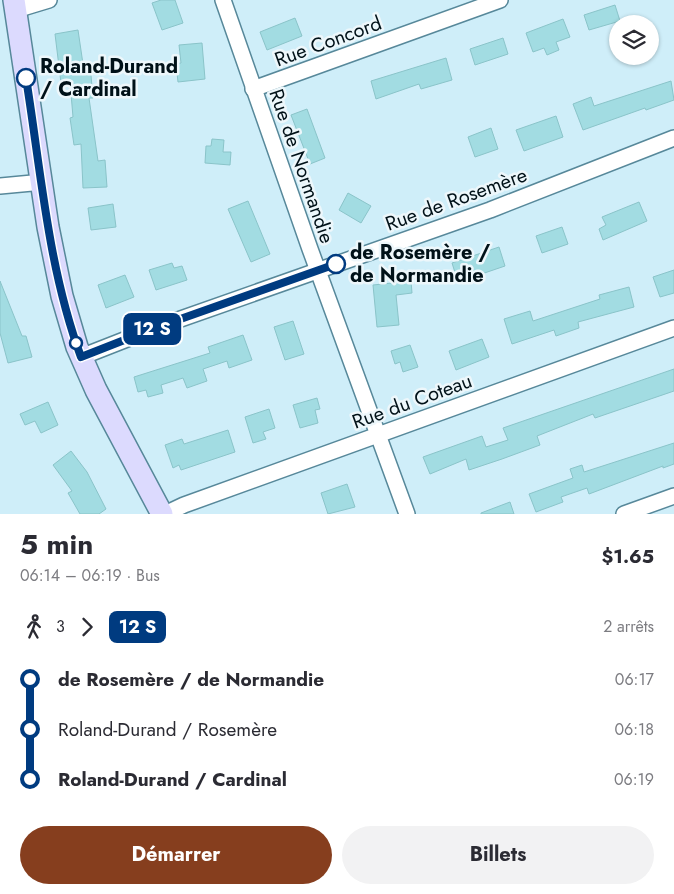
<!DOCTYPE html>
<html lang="fr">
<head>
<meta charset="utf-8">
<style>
  :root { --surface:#fff; --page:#f2f2f3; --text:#2b2b33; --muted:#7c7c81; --accent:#863e1e }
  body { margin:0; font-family:Jost,sans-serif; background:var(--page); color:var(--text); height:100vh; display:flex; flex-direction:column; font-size:19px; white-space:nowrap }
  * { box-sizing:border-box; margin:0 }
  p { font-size:16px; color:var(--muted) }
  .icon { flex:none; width:28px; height:28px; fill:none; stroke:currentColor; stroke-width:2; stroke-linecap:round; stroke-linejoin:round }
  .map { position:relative; height:514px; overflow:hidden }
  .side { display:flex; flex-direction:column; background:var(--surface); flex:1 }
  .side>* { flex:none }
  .badge { padding:0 10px; border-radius:8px; font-size:18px; line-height:32px }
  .fabs { position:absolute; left:609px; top:15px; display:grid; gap:10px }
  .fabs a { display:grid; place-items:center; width:50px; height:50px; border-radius:50%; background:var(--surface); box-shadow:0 1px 4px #0004; font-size:25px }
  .map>.badge { position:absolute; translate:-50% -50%; box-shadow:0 0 0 2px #fff }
  .legs { display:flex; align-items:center; gap:8px; height:55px; padding:0 20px; font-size:16px }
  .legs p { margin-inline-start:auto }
  .headline { display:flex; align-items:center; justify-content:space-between; height:85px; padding:0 20px }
  h1 { font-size:28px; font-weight:700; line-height:38px }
  .primary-button { display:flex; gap:10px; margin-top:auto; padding:10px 20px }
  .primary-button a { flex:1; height:58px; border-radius:30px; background:var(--accent); color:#fff; font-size:20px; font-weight:700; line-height:58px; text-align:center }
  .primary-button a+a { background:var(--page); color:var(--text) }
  ul { padding:0 20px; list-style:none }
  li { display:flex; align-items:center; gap:18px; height:50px; font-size:19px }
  li i { display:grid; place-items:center; width:8px; height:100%; margin:0 6px; background:currentColor }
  li i::after { content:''; width:12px; height:12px; margin:-6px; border:4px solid; border-radius:50%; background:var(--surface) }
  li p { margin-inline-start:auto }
  li:first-child i { background:linear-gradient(#0000 50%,currentColor 0) }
  li:last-child i { background:linear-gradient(currentColor 50%,#0000 0) }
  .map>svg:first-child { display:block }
  .building { fill:#a2dce2; stroke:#8ac4c9 }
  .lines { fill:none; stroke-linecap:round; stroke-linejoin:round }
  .street-casing { stroke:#57889a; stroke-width:18 }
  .secondary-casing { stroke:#57889a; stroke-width:24 }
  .street { stroke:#fff; stroke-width:15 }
  .secondary { stroke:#dcdafe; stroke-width:21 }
  .line-1-casing { stroke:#fff; stroke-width:11 }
  .line-1 { stroke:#003b80; stroke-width:8 }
  .stop-1-dot { fill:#fff; stroke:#003b80; stroke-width:2.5 }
  .labels { text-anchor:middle; stroke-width:5; stroke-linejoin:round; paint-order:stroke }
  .street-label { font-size:20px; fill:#001118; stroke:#edf7fb }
  .stop-label { font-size:20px; font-weight:bold; fill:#001118; stroke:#edf7fb; text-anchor:start }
</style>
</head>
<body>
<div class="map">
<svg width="674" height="514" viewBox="0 0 674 514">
  <rect width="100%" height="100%" fill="#cfeef9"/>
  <!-- building -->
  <g class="building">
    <polygon points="161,0 175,0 183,23 162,30 152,3"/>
    <polygon points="615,5 620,21 589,30 584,15"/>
    <polygon points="295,18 302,36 267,50 260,32"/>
    <polygon points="563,19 570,37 556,42 559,50 547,55 544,48 533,52 526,33"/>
    <polygon points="78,30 83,64 90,64 93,98 89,98 98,161 105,160 107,187 83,188 81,144 74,145 70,118 73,117 70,82 61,83 55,34"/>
    <polygon points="503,38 508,54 475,65 470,49"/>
    <polygon points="202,43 205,79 178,82 176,64 181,63 179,45"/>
    <polygon points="446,58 452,80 421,89 419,84 376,99 371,81"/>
    <polygon points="671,81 674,100 646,110 645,108 583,130 573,104 591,97 594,106"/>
    <polygon points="307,109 325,158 310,164 291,115"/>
    <polygon points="556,116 563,137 524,151 516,130"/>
    <polygon points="491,128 498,149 475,157 468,137"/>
    <polygon points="212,139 224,140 223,152 231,152 230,165 205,163 206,146 211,146"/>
    <polygon points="348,193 371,206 361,223 339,210"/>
    <polygon points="248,201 270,254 251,262 228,209"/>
    <polygon points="639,202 647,221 603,240 599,229 606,225 602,217"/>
    <polygon points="113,204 116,227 91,230 88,208"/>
    <polygon points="562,227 568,244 542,253 536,236"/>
    <polygon points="499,247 505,266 458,282 452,263"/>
    <polygon points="172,263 174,268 182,266 187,280 156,290 149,270"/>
    <polygon points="674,270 674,293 660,297 653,277"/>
    <polygon points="125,275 134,297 106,308 98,285"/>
    <polygon points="0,281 22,336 26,336 32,357 8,363 0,333"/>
    <polygon points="411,281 412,293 396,295 399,325 377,327 373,285"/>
    <polygon points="629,287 634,307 578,322 579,328 556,336 554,330 512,344 504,319 530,311 533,321 600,299 599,295"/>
    <polygon points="293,321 304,354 285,360 274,327"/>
    <polygon points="243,335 252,360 229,368 227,361 203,369 207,381 187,388 183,378 161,385 163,393 148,397 146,390 138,392 134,377 210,353 208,347"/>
    <polygon points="482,339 489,357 456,370 449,351"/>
    <polygon points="410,345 418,367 403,372 400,362 395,364 391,351"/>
    <polygon points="674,369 674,391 595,418 593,414 537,436 540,445 502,459 469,470 466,459 430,474 423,457 482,436 486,447 508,440 503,428"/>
    <polygon points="317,398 320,409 315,410 318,423 300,428 293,405"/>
    <polygon points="48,402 58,425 41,433 35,421 25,425 20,414"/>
    <polygon points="269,409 275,428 263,432 266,439 253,443 245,417"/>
    <polygon points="228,430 235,452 181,470 179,465 173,468 165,445 182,439 184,444"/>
    <polygon points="674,443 674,464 663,468 663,466 589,494 587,488 561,497 563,502 536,512 529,494 573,478 570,469 582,465 584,472"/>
    <polygon points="71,451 87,472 106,509 99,514 80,514 68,493 72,491 53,465"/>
    <polygon points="347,484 355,507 328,514 321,493"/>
    <polygon points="510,502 514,514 481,514 481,513"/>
  </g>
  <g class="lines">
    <defs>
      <g id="street">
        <polyline points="223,0 310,249 407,514"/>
        <polyline points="16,10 49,0"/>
        <polyline points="253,89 500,0"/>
        <polyline points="0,186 43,182"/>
        <polyline points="81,357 155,328 490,210 674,138"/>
        <polyline points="165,514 184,505 674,328"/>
        <polyline points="624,514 674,496"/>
      </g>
      <polyline id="secondary" points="14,0 48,227 62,296 77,347 96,390 162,514"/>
    </defs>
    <!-- street casing -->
    <use href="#street" class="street-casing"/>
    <!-- secondary casing -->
    <use href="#secondary" class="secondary-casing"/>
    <!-- street -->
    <use href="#street" class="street"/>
    <!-- secondary -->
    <use href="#secondary" class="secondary"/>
  </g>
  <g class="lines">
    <defs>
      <path id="line-1" d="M26,78C41,171 48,268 81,357L155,328L336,264"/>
    </defs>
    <!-- line-1 casing -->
    <use href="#line-1" class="line-1-casing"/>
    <!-- line-1 -->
    <use href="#line-1" class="line-1"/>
  </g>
  <!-- markers -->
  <g class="stop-1-dot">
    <circle cx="26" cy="78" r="9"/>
    <circle cx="336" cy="264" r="9"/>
    <circle cx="76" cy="343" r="6"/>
  </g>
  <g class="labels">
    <!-- street labels -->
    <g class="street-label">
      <text transform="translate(328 41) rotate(-20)" y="7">Rue Concord</text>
      <text transform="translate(302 166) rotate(71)" y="7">Rue de Normandie</text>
      <text transform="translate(456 199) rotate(-20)" y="7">Rue de Rosemère</text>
      <text transform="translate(412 401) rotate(-20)" y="7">Rue du Coteau</text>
    </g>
    <!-- stop labels -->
    <g class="stop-label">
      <text x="40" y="73">Roland-Durand<tspan x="40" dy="23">/ Cardinal</tspan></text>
      <text x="350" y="259">de Rosemère /<tspan x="350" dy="23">de Normandie</tspan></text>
    </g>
  </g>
</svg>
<div class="fabs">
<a><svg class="icon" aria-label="layers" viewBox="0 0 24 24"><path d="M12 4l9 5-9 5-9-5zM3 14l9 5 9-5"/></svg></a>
</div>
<b class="badge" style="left:152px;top:329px;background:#003b80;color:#fff">12 S</b>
</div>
<section class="side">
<div class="headline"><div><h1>5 min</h1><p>06:14 – 06:19 · Bus</p></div><b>$1.65</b></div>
<div class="legs"><svg class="icon" aria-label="walk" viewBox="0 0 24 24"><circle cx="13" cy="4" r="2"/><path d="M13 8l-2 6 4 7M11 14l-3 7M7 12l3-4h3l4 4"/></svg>3<svg class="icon" aria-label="forward" viewBox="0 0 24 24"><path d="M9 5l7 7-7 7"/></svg><b class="badge" style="background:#003b80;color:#fff">12 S</b><p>2 arrêts</p></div>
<ul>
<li><i style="color:#003b80"></i><b>de Rosemère / de Normandie</b><p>06:17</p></li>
<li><i style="color:#003b80"></i><span>Roland-Durand / Rosemère</span><p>06:18</p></li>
<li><i style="color:#003b80"></i><b>Roland-Durand / Cardinal</b><p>06:19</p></li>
</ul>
<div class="primary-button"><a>Démarrer</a><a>Billets</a></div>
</section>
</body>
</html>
